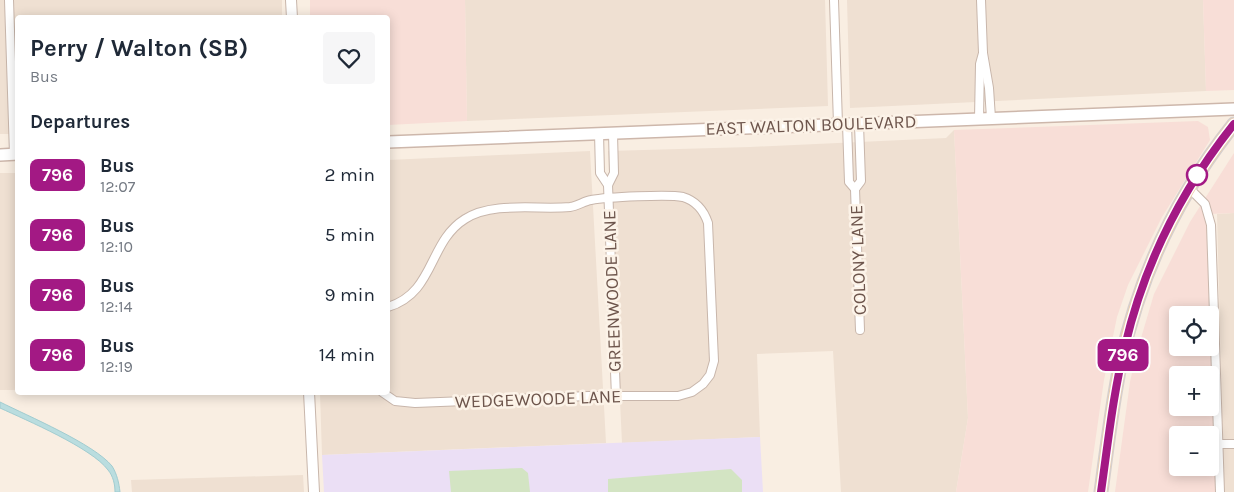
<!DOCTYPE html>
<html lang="en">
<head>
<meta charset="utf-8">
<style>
  :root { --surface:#fff; --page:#f6f6f7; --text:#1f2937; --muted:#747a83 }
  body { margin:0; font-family:Karla,sans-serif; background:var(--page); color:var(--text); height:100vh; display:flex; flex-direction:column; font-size:19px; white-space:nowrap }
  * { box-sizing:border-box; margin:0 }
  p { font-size:16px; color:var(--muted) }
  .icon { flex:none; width:28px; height:28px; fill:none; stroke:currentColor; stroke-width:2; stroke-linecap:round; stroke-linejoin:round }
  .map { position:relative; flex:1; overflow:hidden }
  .sheet { position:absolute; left:15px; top:15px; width:375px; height:380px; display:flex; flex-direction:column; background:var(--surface); border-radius:5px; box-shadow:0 2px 12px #0003 }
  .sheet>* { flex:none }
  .badge { padding:0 10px; border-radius:8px; font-size:18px; line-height:32px }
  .fabs { position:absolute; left:1169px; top:306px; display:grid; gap:10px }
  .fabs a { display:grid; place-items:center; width:50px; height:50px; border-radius:5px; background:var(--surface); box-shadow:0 2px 12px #0003; font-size:25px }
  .map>.badge { position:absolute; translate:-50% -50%; box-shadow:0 0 0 2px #fff }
  h2 { padding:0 15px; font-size:19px; line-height:45px }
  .round { display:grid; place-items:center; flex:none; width:52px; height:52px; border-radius:5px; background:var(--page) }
  .overview { display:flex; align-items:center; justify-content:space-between; height:85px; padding:0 15px }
  h1 { font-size:24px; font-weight:700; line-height:38px }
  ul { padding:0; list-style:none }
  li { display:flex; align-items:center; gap:15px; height:60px; padding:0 15px }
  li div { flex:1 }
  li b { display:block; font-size:19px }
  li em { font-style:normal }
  li .badge { min-width:55px; font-weight:700; text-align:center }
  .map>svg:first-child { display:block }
  .residential { fill:#efe0d2 }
  .commercial { fill:#f8ded7; fill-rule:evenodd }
  .education { fill:#ebdff5 }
  .green { fill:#d3e4c3 }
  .water { fill:#badddf; stroke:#a1ccd0 }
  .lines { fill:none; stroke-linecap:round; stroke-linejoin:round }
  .minor-casing { stroke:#c8b6ab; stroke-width:10 }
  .tertiary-casing { stroke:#c8b6ab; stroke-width:12 }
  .secondary-casing { stroke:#cdb7ab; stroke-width:14 }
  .primary-casing { stroke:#d6cfcd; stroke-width:15 }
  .minor { stroke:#fff; stroke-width:8 }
  .tertiary { stroke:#fff; stroke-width:10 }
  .secondary { stroke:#fff; stroke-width:11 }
  .primary { stroke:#f0cda2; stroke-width:12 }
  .line-casing { stroke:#fff; stroke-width:11 }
  .line { stroke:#a31984; stroke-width:8 }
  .stop-dot { fill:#fff; stroke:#a31984; stroke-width:2.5 }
  .labels { text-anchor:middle; stroke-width:5; stroke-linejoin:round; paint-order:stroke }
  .street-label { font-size:18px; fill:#6d554c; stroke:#fcf3e8 }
</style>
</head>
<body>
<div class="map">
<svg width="1234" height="492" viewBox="0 0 1234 492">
  <rect width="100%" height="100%" fill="#f9eee2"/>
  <!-- residential -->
  <g class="residential">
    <polygon points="0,0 282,0 282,17 18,18 17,134 0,134"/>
    <polygon points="465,0 825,0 828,106 467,121"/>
    <polygon points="847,0 1203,0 1206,91 850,108"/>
    <polygon points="954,130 968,418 956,492 841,492 833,351 757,354 760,437 622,443 608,151 750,147 946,138"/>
    <polygon points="590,151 606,443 322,455 320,393 388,392 388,160"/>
    <rect x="0" y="173" width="17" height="217"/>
    <polygon points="1234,213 1234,492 1224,492 1217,214"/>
    <polygon points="303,475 304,492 132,492 131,480"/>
  </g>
  <!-- commercial -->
  <g class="commercial">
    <polygon points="310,0 465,0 467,121 388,125 388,18 310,17"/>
    <polygon points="1203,0 1234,0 1234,90 1206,91"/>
    <polygon points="1198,121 1208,127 1210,140 1162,217 1128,285 1117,317 1104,380 1088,492 956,492 968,418 954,130"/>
    <path d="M1234,153V213L1210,214L1218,492H1115L1130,382L1136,355L1154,294L1190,222ZM1178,315H1210V348H1178ZM1178,375H1210V408H1178ZM1178,435H1210V468H1178Z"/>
  </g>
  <!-- education -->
  <polygon class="education" points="760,437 763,492 324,492 322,455"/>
  <!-- green -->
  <g class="green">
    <polygon points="522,468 528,473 530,492 451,492 449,471"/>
    <polygon points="731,469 742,480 742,492 608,492 608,479"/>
  </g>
  <!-- water -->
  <path class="water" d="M0,402C28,416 94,444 112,466C117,474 119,483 120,492H115C115,484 113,476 108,470C92,448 26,420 0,408Z"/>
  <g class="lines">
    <defs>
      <g id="minor">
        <polyline points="9,0 14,154"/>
        <polyline points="834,0 838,124"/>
        <polyline points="981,0 983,53 989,88 991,118"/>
        <polyline points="979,119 980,64 983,53"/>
        <polyline points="847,124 849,182 855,189"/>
        <polyline points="859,124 861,181 855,189 860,330"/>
        <polyline points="599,133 600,173 608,185"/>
        <polyline points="613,133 614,173 608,185 616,397"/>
        <polyline points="1189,188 1205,204 1211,225 1220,492"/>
        <path d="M382,392L395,401L415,403L589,396H678L692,392L703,384L710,375L714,361L708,223C704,211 696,201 683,197C669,194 607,197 591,200C584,201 578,206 570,207C538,210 493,201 465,219C428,242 435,293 388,307"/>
        <polyline points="1218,444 1234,444"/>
      </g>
      <g id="tertiary">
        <polyline points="291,0 292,18"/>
        <polyline points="309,392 314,492"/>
      </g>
      <g id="secondary">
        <polyline points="388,142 1234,109"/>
        <polyline points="0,155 18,154"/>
      </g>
      <path id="primary" d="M1101,492C1107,448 1112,404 1121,361C1140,274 1179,193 1234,124"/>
    </defs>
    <!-- minor casing -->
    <use href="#minor" class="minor-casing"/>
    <!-- tertiary casing -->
    <use href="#tertiary" class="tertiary-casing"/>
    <!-- secondary casing -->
    <use href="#secondary" class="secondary-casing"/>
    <!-- primary casing -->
    <use href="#primary" class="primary-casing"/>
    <!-- minor -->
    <use href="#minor" class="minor"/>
    <!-- tertiary -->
    <use href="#tertiary" class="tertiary"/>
    <!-- secondary -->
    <use href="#secondary" class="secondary"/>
    <!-- primary -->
    <use href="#primary" class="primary"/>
  </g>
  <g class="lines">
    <defs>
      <path id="line" d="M1101,492C1108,443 1113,394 1125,346C1144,265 1182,189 1234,124"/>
    </defs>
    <!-- line casing -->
    <use href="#line" class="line-casing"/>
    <!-- line -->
    <use href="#line" class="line"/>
  </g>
  <!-- markers -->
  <circle class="stop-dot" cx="1197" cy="175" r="10"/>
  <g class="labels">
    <!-- street labels -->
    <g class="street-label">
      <text transform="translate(811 125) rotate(-2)" y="6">EAST WALTON BOULEVARD</text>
      <text transform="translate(858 260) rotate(-92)" y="6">COLONY LANE</text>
      <text transform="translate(612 291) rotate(-92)" y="6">GREENWOODE LANE</text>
      <text transform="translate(538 399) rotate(-2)" y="6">WEDGEWOODE LANE</text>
    </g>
  </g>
</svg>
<div class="fabs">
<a><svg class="icon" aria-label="locate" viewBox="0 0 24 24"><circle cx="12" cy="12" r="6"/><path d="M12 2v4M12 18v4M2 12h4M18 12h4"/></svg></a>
<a>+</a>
<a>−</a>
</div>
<b class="badge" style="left:1123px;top:355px;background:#a31984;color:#fff">796</b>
<section class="sheet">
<div class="overview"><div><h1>Perry / Walton (SB)</h1><p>Bus</p></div><a class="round"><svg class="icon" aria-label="heart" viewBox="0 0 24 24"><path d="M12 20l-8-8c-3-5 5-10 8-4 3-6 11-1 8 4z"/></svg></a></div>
<h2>Departures</h2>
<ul>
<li><span class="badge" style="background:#a31984;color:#fff">796</span><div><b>Bus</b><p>12:07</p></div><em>2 min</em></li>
<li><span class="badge" style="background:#a31984;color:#fff">796</span><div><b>Bus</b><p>12:10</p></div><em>5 min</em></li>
<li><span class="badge" style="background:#a31984;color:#fff">796</span><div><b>Bus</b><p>12:14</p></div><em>9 min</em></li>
<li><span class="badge" style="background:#a31984;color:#fff">796</span><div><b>Bus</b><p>12:19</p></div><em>14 min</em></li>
</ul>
</section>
</div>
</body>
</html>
